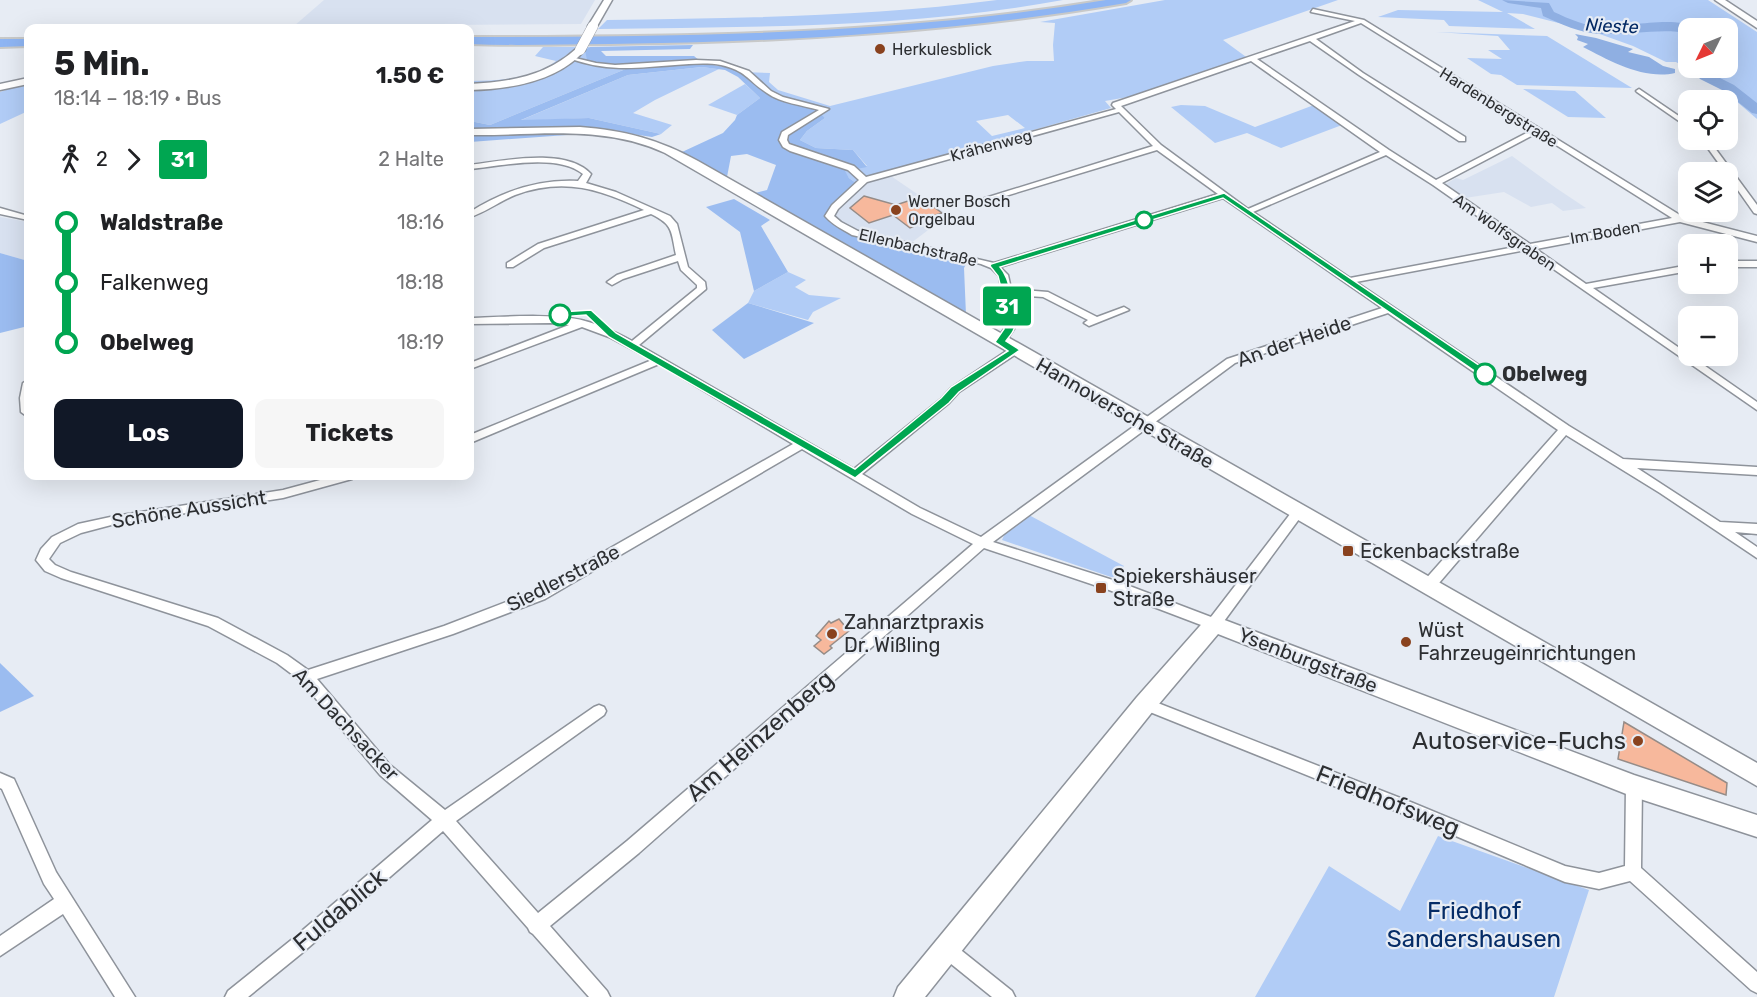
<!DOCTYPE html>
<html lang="de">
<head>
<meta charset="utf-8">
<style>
  :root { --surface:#fff; --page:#f6f6f6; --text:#202124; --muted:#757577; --accent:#111827 }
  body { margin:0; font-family:Rubik,sans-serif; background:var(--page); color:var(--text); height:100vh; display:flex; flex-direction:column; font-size:22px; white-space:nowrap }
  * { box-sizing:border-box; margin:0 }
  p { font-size:20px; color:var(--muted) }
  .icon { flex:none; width:33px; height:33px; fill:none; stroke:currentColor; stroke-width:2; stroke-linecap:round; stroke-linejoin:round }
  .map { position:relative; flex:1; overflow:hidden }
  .sheet { position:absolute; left:24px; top:24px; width:450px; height:456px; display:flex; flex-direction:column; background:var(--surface); border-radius:12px; box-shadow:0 6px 24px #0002 }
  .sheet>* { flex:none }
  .badge { padding:0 12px; border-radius:4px; font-size:21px; line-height:39px }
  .needle { width:39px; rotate:227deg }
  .buttons { position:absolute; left:1678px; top:18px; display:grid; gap:12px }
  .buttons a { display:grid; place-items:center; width:60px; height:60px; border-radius:12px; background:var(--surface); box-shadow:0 6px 24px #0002; font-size:30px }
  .map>.badge { position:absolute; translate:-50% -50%; box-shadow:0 0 0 3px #fff }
  .legs { display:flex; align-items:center; gap:9px; height:66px; padding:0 30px; font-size:20px }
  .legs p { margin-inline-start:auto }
  .head { display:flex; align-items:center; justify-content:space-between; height:102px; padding:0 30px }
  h1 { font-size:33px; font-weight:700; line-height:45px }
  .primary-button { display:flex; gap:12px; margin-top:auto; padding:12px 30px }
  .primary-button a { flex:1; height:69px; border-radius:12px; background:var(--accent); color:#fff; font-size:24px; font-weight:700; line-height:69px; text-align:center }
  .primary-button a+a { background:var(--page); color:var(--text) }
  ul { padding:0 30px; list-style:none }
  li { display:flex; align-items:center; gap:21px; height:60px; font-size:22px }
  li i { display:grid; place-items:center; width:9px; height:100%; margin:0 8px; background:currentColor }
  li i::after { content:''; width:15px; height:15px; margin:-8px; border:4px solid; border-radius:50%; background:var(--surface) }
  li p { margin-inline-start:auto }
  li:first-child i { background:linear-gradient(#0000 50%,currentColor 0) }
  li:last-child i { background:linear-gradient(currentColor 50%,#0000 0) }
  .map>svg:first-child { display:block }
  .built { fill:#d8e1f0 }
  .green { fill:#b1ccf6; fill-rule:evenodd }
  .forest { fill:#9bbcf0 }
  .water { fill:#8fafe2 }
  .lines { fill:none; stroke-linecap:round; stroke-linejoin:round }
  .river { fill:#8fafe2; fill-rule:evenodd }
  .building { fill:#f7b89c; stroke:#958c88; stroke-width:1.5 }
  .street-casing { stroke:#8e939b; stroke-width:3 }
  .secondary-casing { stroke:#8e939b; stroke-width:3 }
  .highway-casing { stroke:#c8c9c9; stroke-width:4 }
  .street { fill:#fff; fill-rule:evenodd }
  .secondary { fill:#fff; fill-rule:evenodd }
  .highway { fill:#8eb5f3; fill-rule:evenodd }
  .secondary-bridge-casing { stroke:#8e939b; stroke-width:11; stroke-linecap:butt }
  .secondary-bridge { stroke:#fff; stroke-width:10 }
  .line-1 { fill:#00a651; stroke:#fff; stroke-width:1.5 }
  .poi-dot { fill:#89421e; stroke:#e7ecf4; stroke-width:2 }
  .stop-1-dot { fill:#fff; stroke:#00a651; stroke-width:3 }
  .labels { text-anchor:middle; stroke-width:4.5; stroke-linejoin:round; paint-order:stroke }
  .far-poi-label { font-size:16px; fill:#2c2e31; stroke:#e7ecf4; text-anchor:start }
  .far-street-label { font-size:16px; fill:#2c2e31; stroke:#e7ecf4 }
  .far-water-label { font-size:18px; font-style:italic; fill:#022863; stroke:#e7ecf4 }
  .street-label { font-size:20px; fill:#2c2e31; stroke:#e7ecf4 }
  .stop-label { font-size:20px; font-weight:bold; fill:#2c2e31; stroke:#e7ecf4; text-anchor:start }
  .poi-label { font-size:20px; fill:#2c2e31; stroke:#e7ecf4; text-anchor:start }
  .near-street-label { font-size:24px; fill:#2c2e31; stroke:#e7ecf4 }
  .near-poi-label { font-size:24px; fill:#2c2e31; stroke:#e7ecf4; text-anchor:end }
  .near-park-label { font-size:24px; fill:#052c67; stroke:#e7ecf4 }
</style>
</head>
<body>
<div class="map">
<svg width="1757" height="997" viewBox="0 0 1757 997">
  <rect width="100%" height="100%" fill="#e7ecf4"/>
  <!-- built -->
  <g class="built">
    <polygon points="324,0 595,0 581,24 294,26"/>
    <polygon points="1512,156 1556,188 1586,208 1563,211 1552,203 1531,207 1504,192 1465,198 1446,184 1456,178 1463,180"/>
    <polygon points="885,172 948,215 907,246 852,234 833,225 825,216 831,206 859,180"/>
    <polygon points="0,217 28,222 28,261 0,253"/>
  </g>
  <!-- green -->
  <g class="green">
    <path d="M997,0H1063C910,28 753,27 598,29L607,20C737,18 868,17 997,0Z"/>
    <path d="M1165,0H1338L1223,40L1253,62L1156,94L1150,90L1128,97L1105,101L1111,108L875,175L856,183L849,178L844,171L867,166L853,150L816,148L800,140L807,131L825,118L767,93L742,72L770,73L769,82L778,90L830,106L993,66L1027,61H1054L1053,45L1055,23L1040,22ZM1008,115L1025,128L992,136L976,121Z"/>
    <path d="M1478,0H1708L1757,32V119L1722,89L1676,62H1666L1633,46L1594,32L1523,14L1507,13L1535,29L1449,26L1444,20L1378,17L1398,10L1503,12ZM1728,28V68H1689V28Z"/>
    <polygon points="1436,32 1547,36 1632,88 1517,85 1501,75 1491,74 1467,58 1502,59 1488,50 1510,50 1498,36"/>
    <path d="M543,47H590L586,50L602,64H625L628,68L490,125L470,121V81C498,81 533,79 556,61L535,56Z"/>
    <polygon points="702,67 719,69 655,100 633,113 672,125 661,134 589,118 519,121 628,75"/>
    <polygon points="28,82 28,111 0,124 0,92"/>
    <polygon points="745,84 760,98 737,115 708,105"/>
    <polygon points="1523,89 1575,91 1606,118 1568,117"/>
    <polygon points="1181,105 1205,106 1255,127 1314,105 1342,125 1281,148 1247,133 1215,143 1171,107"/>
    <polygon points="788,272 806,280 795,287 809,295 841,298 813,312 808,320 748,303 754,291"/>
    <polygon points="1027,514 1124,566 1114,578 1002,540 1006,531"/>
    <polygon points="1438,836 1589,890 1554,997 1255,997 1329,866 1400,911"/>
  </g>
  <!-- forest -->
  <g class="forest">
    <path d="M693,45L690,49L601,51L606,56H694C706,68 726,64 741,72C751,77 757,87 766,93C785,106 808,101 825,118L807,131L800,140L816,148L853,150L867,167L845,171L849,178L856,183L831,206L825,216C848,241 932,252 968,260L964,268L966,315L755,193L767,190L776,165L747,154L731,156L727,177L682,152L723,133L735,120L737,115L760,98L738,77L725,70L702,67L628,75L521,120L589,118L661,134L652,137L598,129L581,134L470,142V121L490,125L628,68L625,64H602L587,60L585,50L590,47Z"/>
    <polygon points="734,199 770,220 761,226 788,272 754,291 740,232 706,207"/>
    <polygon points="0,253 28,261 28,290 26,291 28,296 28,326 0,333"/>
    <polygon points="748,303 814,323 744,359 712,330"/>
    <polygon points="0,663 34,696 0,712"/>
  </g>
  <!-- water -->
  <path class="water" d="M1575,34L1596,38L1633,49L1628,52L1649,57L1663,66L1675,69V73C1644,80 1610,61 1583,47L1588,44L1577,40L1578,37Z"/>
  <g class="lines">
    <!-- river -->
    <g class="river">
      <path d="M1502,0L1549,3L1554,12C1569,19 1585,26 1603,27C1626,27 1677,15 1695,28H1689V33C1659,28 1630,35 1600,34C1580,33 1561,24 1543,16L1541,8L1508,3Z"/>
      <polygon points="1691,68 1704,68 1710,73 1734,85 1757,103 1757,114 1752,113 1724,91 1700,79"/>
    </g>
  </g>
  <!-- building -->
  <g class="building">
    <polygon points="864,196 896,205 920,197 942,213 918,221 922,223 910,228 893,215 869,223 850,208"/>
    <polygon points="839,619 849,631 830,646 832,648 824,654 814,646 821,640 816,636 829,621 831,623"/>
    <polygon points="1624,722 1727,783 1726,795 1618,759"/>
  </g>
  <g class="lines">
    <defs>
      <g id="street">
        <path d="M1313,9L1364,20L1683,217L1757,236V242L1680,222L1536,249L1586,284L1689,265V271L1593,288L1757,402V410L1526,250L1356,282L1569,426L1623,459L1757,467V475L1637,468L1720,522L1757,524V534L1735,532L1757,547V558L1660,493L1566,435L1433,590H1423L1421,586L1423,582L1558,430L1388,313L1235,363L993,542L1119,582L1211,617L1294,509H1302L1304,512L1302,515L1219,628L1214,629L1209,628L1109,590L984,548L639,853L550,926L607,991L610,997H589L533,934L530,932L528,928L443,831L302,953L248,997H225L228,991L290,941L432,820L380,775L301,681L277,663L208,626L61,578L45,571L36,560L41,549L52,537L78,524L115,516L283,490L335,476H354L352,479L283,498L115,524L81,533L60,543L49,559L55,565L71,572L218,618L287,655L308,670L444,626L535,591L793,444L659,364L470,443V435L652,360L609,337L582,327L470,369V363L569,325L551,323L470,324V318C500,317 557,313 585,321C601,325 617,333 632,341L697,288V285L681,270L678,261L623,279L612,285L607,282L617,275L676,255C671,232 674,225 651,214L544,248L513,267H507V263L538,244L644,210C600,189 564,177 515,195C500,201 484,213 470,217V212C503,191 539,179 578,181L583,174C557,153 501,166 470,169V165C503,161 566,147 591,174L586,183L616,192L670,216L677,224L688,267L705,282L706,289L639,345L854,469L941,399L951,388L1011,348H1019V352L959,392L949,403L862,474L920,508L981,537L1227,359L1382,308L1223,198L1000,267L1008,275L1011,289L1048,292L1097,317L1124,307L1129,310L1089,326L1084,323L1088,320L1043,297L1012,295L1014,329L1004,344H996L995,342L1004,329L1002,292L999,276L991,268L981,264L852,235C842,229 833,225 825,216L832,205L859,180L848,170L790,151L783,147L779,140L782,132L819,110C802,105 781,103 767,93C747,80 747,71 721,65C706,62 690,64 675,65C635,68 610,72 571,59V57L596,63L615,65L696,60L720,61L749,71L771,91L783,97L829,109L788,135L787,140L789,144L854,166L866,177L1116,109L1112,105L1113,103L1355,21L1311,12ZM1361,23L1532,130L1436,180L1389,150L1257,59L1310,41L1359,75L1459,141H1465V137L1363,73L1316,39ZM1251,61L1380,152L1248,209L1161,145L1121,106ZM1119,112L1153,146L982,199L989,201L1157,150L1218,194L994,263L858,231L841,222L834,216L838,209L867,182ZM1537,133L1672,218L1530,244L1442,183ZM1386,155L1433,185L1520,246L1350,278L1253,212ZM802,449L912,514L973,544L627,841L538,913L456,821L604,715L606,711L604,707L599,705L594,707L445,810L390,765L317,679L453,634L545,599Z"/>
        <polygon points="1639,89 1689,123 1689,128 1637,92 1636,91"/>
        <polygon points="1702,140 1709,140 1757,205 1757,214 1754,213 1728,176 1728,172 1725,172"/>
        <polygon points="0,208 28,216 28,220 0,214"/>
        <rect x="1728" y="261" width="29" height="6"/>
        <polygon points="28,380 28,417 21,412 20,398 23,383"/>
        <polygon points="1145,698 1413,803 1565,866 1599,873 1625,866 1626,786 1628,781 1634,779 1640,781 1642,786 1641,868 1757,972 1757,993 1751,990 1630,881 1599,889 1565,882 1401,813 1140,708 1138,704 1140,700"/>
        <polygon points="0,773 14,779 56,872 135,997 115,997 63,914 0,956 0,936 54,899 44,884 2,789 0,788"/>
        <polygon points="946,940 952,943 1012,991 1015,997 992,997 940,955 937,949 940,943"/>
      </g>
      <g id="secondary">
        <polygon points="604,0 612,0 596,28 590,28 588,26"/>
        <polygon points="1715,0 1725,0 1757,21 1757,28"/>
        <path d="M577,48L585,50C557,82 510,89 470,90V84C510,82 547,76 577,48Z"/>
        <polygon points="28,78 28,84 0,90 0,84"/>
        <path d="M580,127C624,130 660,140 698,161L1757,763V786L665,153C602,124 536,136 470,135V129Z"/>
        <polygon points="1214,616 1634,775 1757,815 1757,837 1634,797 1218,634 1153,711 925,997 894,997 898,987 1137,697 1207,618"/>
      </g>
      <g id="highway">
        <path d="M1106,0H1131L1126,3C955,32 784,42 610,44C563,44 516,46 470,44V37C683,37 895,35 1106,0Z"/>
        <polygon points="0,39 28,39 28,46 0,47"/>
      </g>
    </defs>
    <!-- street casing -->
    <use href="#street" class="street-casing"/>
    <!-- secondary casing -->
    <use href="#secondary" class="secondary-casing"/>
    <!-- highway casing -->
    <use href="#highway" class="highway-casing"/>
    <!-- street -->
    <use href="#street" class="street"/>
    <!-- secondary -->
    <use href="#secondary" class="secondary"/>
    <!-- highway -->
    <use href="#highway" class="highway"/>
    <defs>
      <polyline id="secondary-bridge" points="580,50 593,26"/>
    </defs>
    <!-- secondary-bridge casing -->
    <use href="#secondary-bridge" class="secondary-bridge-casing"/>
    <!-- secondary-bridge -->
    <use href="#secondary-bridge" class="secondary-bridge"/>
  </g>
  <!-- line-1 -->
  <path class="line-1" d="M1224,193L1489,372V376H1482L1223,198L1000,267C1010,278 1017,314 1014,329C1013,333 1008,338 1006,341L1020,350L959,392L949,403L855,478L609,337L586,315L560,317L555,315L560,312L591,310L616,333L855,469L941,398L951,387L1008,351L995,342L1004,329L1002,292L998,276L990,266L991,264Z"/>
  <!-- markers -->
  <g class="poi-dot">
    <circle cx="880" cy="49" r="6"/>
    <circle cx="896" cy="210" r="6"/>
    <rect x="1342" y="545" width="12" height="12" rx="3"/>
    <rect x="1095" y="582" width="12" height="12" rx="3"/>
    <circle cx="832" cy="634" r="6"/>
    <circle cx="1406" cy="642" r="6"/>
    <circle cx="1638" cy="741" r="6"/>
  </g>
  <g class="stop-1-dot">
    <circle cx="1144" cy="220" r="8"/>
    <circle cx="560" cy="315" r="10"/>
    <circle cx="1485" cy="374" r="10"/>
  </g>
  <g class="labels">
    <!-- far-poi labels -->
    <g class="far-poi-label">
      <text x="892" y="55">Herkulesblick</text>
      <text x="908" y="207">Werner Bosch<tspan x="908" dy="18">Orgelbau</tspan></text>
    </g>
    <!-- far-street labels -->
    <g class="far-street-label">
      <text transform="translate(1499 107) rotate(32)" y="6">Hardenbergstraße</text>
      <text transform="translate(991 145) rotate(-15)" y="6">Krähenweg</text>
      <text transform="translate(1505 232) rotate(35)" y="6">Am Wolfsgraben</text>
      <text transform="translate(1605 232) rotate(-10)" y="6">Im Boden</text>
      <text transform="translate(918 247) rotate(13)" y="6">Ellenbachstraße</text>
    </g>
    <!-- far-water labels -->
    <g class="far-water-label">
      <text transform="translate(1612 26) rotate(3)" y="6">Nieste</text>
    </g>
    <!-- street labels -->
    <g class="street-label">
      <text transform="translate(1294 341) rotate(-19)" y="7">An der Heide</text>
      <text transform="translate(1125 413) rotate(30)" y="7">Hannoversche Straße</text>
      <text transform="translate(189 509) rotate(-9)" y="7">Schöne Aussicht</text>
      <text transform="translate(563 578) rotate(-27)" y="7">Siedlerstraße</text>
      <text transform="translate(1308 660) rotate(21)" y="7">Ysenburgstraße</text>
      <text transform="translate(346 724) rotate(47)" y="7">Am Dachsacker</text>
    </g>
    <!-- stop labels -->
    <g class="stop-label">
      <text x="1502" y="381">Obelweg</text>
    </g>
    <!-- poi labels -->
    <g class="poi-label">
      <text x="1360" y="558">Eckenbackstraße</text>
      <text x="1113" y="583">Spiekershäuser<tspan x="1113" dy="23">Straße</tspan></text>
      <text x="844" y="629">Zahnarztpraxis<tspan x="844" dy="23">Dr. Wißling</tspan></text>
      <text x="1418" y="637">Wüst<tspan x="1418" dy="23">Fahrzeugeinrichtungen</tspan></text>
    </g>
    <!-- near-street labels -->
    <g class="near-street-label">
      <text transform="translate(760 736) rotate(-41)" y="8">Am Heinzenberg</text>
      <text transform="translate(1388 801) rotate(22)" y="8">Friedhofsweg</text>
      <text transform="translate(340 910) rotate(-40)" y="8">Fuldablick</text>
    </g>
    <!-- near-poi labels -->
    <g class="near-poi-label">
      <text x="1626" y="749">Autoservice-Fuchs</text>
    </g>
    <!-- near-park labels -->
    <g class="near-park-label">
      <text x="1474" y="919">Friedhof<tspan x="1474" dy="28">Sandershausen</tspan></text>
    </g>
  </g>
</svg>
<div class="buttons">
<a><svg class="needle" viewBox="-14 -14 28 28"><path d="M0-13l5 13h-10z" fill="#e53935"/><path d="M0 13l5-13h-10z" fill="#757577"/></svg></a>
<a><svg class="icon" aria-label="locate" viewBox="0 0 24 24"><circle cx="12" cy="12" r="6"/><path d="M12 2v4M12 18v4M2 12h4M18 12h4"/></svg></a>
<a><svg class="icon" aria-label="layers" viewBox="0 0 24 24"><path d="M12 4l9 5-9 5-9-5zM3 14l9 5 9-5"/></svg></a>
<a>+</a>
<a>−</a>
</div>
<b class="badge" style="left:1007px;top:306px;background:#00a651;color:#fff">31</b>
<section class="sheet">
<div class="head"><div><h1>5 Min.</h1><p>18:14 – 18:19 · Bus</p></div><b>1.50 €</b></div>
<div class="legs"><svg class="icon" aria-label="walk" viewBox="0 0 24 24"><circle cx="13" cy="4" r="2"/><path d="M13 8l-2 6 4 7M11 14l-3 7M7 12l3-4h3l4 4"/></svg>2<svg class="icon" aria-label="forward" viewBox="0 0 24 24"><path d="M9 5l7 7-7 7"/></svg><b class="badge" style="background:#00a651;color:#fff">31</b><p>2 Halte</p></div>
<ul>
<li><i style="color:#00a651"></i><b>Waldstraße</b><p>18:16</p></li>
<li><i style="color:#00a651"></i><span>Falkenweg</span><p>18:18</p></li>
<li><i style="color:#00a651"></i><b>Obelweg</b><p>18:19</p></li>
</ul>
<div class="primary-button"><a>Los</a><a>Tickets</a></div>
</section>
</div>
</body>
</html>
